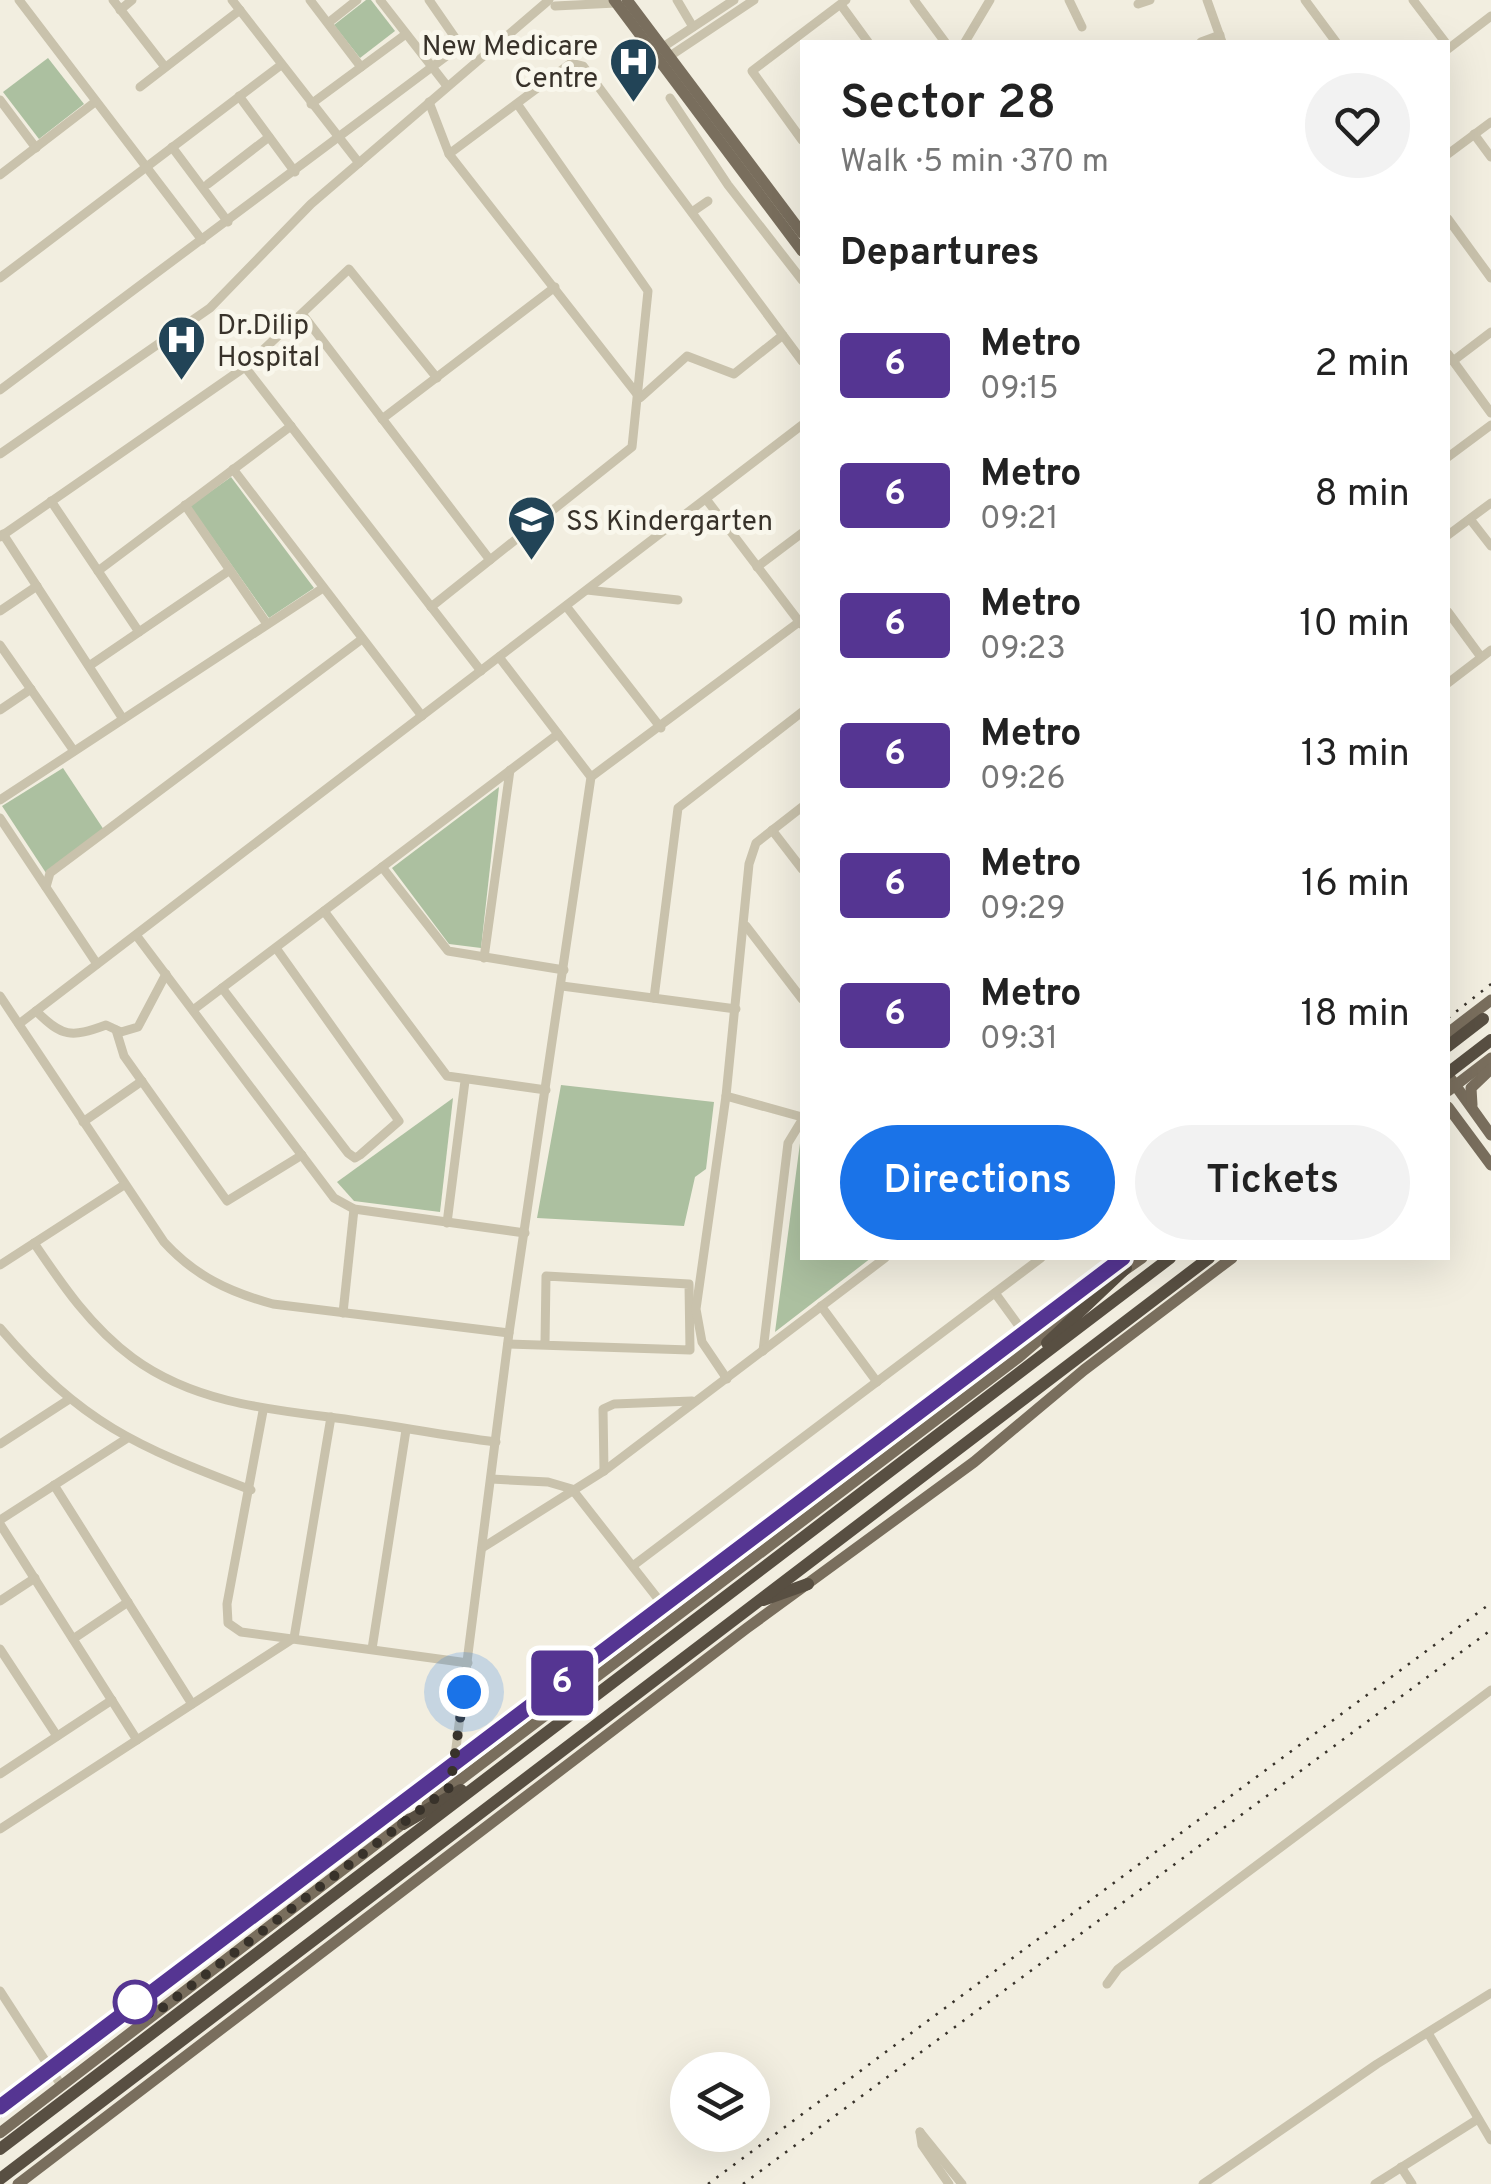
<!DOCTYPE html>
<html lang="en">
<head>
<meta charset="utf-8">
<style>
  :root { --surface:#fff; --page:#f2f2f2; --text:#222; --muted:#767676; --accent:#1a73e8 }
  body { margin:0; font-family:Overpass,sans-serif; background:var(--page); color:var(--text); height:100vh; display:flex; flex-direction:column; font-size:38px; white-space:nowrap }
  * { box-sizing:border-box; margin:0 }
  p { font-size:32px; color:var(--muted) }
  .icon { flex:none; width:55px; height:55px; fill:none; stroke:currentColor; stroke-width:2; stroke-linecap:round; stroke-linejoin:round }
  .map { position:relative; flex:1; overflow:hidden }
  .details { position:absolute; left:800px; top:40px; width:650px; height:1220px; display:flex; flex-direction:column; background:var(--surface); border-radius:0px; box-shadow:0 10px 40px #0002 }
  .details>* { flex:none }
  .badge { padding:0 20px; border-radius:8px; font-size:35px; line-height:65px }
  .buttons { position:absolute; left:670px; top:2052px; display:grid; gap:20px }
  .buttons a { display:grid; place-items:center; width:100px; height:100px; border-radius:50%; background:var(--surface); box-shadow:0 10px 40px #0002; font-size:50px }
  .you { position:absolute; width:50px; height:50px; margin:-25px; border:8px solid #fff; border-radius:50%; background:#1a73e8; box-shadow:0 0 0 15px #1a73e833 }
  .map>.badge { position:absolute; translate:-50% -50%; box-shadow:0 0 0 5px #fff }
  h2 { padding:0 40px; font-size:38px; line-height:90px }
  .round { display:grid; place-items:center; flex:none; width:105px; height:105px; border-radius:52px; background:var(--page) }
  .overview { display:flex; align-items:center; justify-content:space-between; height:170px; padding:0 40px }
  h1 { font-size:48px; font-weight:600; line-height:75px }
  .primary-button { display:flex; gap:20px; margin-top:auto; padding:20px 40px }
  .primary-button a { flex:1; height:115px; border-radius:60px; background:var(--accent); color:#fff; font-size:40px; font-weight:600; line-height:115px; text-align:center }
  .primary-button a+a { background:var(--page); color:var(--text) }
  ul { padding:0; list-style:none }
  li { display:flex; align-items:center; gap:30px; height:130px; padding:0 40px }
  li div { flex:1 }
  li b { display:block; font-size:38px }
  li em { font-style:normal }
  li .badge { min-width:110px; font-weight:700; text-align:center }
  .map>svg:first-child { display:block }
  .green { fill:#acc0a0 }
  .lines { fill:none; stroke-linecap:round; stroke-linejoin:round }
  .minor { stroke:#c9c2ac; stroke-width:9 }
  .major { stroke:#796e5d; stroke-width:11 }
  .highway { stroke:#584f42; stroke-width:12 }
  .rail { stroke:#38322a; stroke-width:2.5; stroke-dasharray:2.5 8; stroke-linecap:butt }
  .highway-bridge { stroke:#584f42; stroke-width:12 }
  .line-casing { stroke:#fff; stroke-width:22 }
  .line { stroke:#553592; stroke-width:15 }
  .walk { stroke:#38322a; stroke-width:10; stroke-dasharray:0 18 }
  .stop-dot { fill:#fff; stroke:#553592; stroke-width:5 }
  .labels { text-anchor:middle; stroke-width:10; stroke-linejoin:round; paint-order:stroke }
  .poi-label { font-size:28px; fill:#38322a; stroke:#f9f7ec; text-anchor:start }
</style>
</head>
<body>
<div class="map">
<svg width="1491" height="2184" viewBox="0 0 1491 2184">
  <rect width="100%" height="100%" fill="#f2eee0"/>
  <!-- green -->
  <g class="green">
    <polygon points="366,0 371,0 395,31 360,58 334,25"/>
    <polygon points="48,58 84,104 39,139 3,92"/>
    <polygon points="231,477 314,588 269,618 190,506"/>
    <polygon points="63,768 104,830 48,876 2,806"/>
    <polygon points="499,787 481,948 449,944 392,868"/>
    <polygon points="561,1085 714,1102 706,1169 695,1177 684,1226 537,1218"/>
    <polygon points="453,1098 440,1212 354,1201 337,1182"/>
    <polygon points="802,1128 802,1258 871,1258 775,1332"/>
  </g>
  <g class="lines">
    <!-- minor -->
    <g class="minor">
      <polyline points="19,0 202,240"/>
      <polyline points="113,0 165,67"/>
      <polyline points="232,0 359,163"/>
      <polyline points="310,0 361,67"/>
      <polyline points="380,0 447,86"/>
      <polyline points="677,0 693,27"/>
      <polyline points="734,0 663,47 659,56 670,56 754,0"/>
      <polyline points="914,0 945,42"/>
      <polyline points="1069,0 1082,27"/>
      <polyline points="1207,0 1222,42"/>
      <polyline points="1305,0 1336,42"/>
      <polyline points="1413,0 1445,42"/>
      <polyline points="1138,4 1150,0"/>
      <polyline points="841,5 868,42"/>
      <polyline points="555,6 616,3"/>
      <polyline points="120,10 132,0"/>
      <polyline points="328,23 357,0"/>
      <polyline points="965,42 990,0"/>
      <polyline points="1201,42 1220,35"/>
      <polyline points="1448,49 1491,16"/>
      <polyline points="140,87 240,10"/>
      <polyline points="239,96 295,172"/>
      <polyline points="670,98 728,185 802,280"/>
      <polyline points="0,100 36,148"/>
      <polyline points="429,102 449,154"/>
      <polyline points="311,104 406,34"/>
      <polyline points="1474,134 1491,157"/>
      <polyline points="802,140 752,71 846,0"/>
      <polyline points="172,147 228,222"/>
      <polyline points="1448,154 1491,122"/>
      <polyline points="0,175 95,102"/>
      <polyline points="208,184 269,137"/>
      <polyline points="692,212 708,201"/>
      <polyline points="1448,219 1491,278"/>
      <polyline points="0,278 281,65"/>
      <polyline points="303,315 490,560"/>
      <polyline points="783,335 734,374 687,356 640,398 449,154 571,63 583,66 802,361"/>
      <polyline points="1448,354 1491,413"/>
      <polyline points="1453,361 1491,332"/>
      <polyline points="245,367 481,671"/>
      <polyline points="0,390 456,49 456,39 429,0"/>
      <polyline points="382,419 555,287"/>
      <polyline points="0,454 210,308 311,204 549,0"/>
      <polyline points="1448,457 1491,425"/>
      <polyline points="233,469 422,716"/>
      <polyline points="706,499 801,624"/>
      <polyline points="51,501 139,632"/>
      <polyline points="185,505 267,624"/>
      <polyline points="1470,519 1491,546"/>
      <polyline points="3,534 123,719"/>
      <polyline points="1448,535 1491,503"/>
      <polyline points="0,537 245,367 349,269 437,378"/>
      <polyline points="757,567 802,533"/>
      <polyline points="98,571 291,426"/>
      <polyline points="587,590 678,600"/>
      <polyline points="566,606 661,728"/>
      <polyline points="431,607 632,447 648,291 518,105"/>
      <polyline points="0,611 37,586"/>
      <polyline points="1448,612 1481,657"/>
      <polyline points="0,645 74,751"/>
      <polyline points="89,666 230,570"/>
      <polyline points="1448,683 1491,650"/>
      <polyline points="0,710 31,689"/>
      <polyline points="591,777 799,622"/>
      <polyline points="0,800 323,588"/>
      <polyline points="0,818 97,964"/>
      <polyline points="772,830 802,869"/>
      <polyline points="382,867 448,951 564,970"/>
      <polyline points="46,887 50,873 362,639"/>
      <polyline points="324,911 447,1076 546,1090"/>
      <polyline points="746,926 802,999"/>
      <polyline points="136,935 334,1198 354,1209 525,1233"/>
      <polyline points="484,958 510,770"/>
      <polyline points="562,986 736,1009"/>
      <polyline points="222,988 348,1153 355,1158 360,1155 399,1121 276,948"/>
      <path d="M0,996L164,1242C195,1276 229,1292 273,1304L509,1333"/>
      <polyline points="654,998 678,808 802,712"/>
      <polyline points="193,1010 558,734"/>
      <path d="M36,1011C62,1037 71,1038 106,1025L121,1032L138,1027L166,974"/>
      <polyline points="19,1024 802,425"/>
      <polyline points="116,1030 124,1056 227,1201 302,1155"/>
      <polyline points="726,1096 802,1117"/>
      <polyline points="83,1122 142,1081"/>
      <polyline points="447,1223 465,1081"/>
      <path d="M34,1243C63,1286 91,1327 133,1358C190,1400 262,1409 329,1417C385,1424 440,1435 496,1442"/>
      <polyline points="0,1265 124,1185"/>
      <polyline points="995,1293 1032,1344"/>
      <polyline points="821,1306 877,1382"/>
      <polyline points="343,1313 354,1209"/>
      <path d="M0,1328C82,1424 136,1446 251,1490"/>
      <polyline points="508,1344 690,1350 689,1284 546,1276 545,1343"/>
      <polyline points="763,1351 788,1143 802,1120"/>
      <polyline points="727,1379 702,1342 696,1309 726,1096 749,864 756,843 802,807"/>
      <polyline points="263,1411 227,1604 228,1623 241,1632 468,1663"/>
      <polyline points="0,1444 68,1400"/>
      <polyline points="604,1471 603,1409 614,1404 692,1401"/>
      <polyline points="491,1479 548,1482 572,1489 673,1618"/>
      <polyline points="54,1485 192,1704"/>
      <polyline points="0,1520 126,1439"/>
      <polyline points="0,1524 137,1740"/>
      <polyline points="482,1548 604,1471 885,1258"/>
      <polyline points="634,1565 1041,1258"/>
      <polyline points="0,1601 35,1578"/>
      <polyline points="73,1639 128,1602"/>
      <polyline points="0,1649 57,1736"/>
      <polyline points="372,1649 406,1430"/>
      <polyline points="0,1774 112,1700"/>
      <polyline points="451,1787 509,1333 591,777 499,657"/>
      <polyline points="0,1829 294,1638 331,1417"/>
      <polyline points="1107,1984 1118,1969 1491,1690"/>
      <polyline points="0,1991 61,2085"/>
      <polyline points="1428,2033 1491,2140"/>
      <polyline points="920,2132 962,2184"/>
      <polyline points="920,2132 922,2145 949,2184"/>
      <polyline points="1401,2167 1412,2184"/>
      <polyline points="1203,2184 1377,2064 1491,1993"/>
      <polyline points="1375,2184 1478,2119"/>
    </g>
    <!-- major -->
    <g class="major">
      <polyline points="614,0 802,251"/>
      <polyline points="627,0 802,233"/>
      <polyline points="1448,1033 1491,1000"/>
      <polyline points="1448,1075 1491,1135"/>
      <polyline points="1448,1091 1491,1058"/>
      <polyline points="1472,1105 1471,1088 1491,1069"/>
      <polyline points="1448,1107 1491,1165"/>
      <polyline points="1122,1272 1142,1258"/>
      <polyline points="427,1805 1019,1357 1083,1302"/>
      <polyline points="0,2133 409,1819"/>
      <polyline points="18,2184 747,1628 974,1462 1084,1370 1232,1258"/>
    </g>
    <!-- highway -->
    <g class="highway">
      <polyline points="1047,1343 1126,1268"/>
      <polyline points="763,1600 808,1584"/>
      <polyline points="403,1824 461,1790"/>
      <polyline points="0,2149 1170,1258"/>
      <polyline points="0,2179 1209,1258"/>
    </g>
    <!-- rail -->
    <g class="rail">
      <polyline points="1448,1018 1491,984"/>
      <polyline points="0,2117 1136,1258"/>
      <polyline points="708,2184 1491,1603"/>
      <polyline points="743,2184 1491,1630"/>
    </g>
    <!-- highway-bridge -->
    <g class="highway-bridge">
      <polyline points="1448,1046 1483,1019"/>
      <polyline points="1448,1073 1491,1040"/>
    </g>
  </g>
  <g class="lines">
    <defs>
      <polyline id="line" points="0,2107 1123,1258"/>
    </defs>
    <!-- line casing -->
    <use href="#line" class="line-casing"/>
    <!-- line -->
    <use href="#line" class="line"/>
    <!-- walk -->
    <polyline class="walk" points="135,2002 152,2016 450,1787 464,1692"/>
  </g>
  <!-- icons -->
  <defs>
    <symbol id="hospital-pin" viewBox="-11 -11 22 30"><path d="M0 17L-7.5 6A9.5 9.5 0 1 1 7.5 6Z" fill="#224457" stroke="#f9f7ec"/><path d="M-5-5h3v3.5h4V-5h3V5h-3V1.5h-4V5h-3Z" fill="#fff"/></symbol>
    <symbol id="school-pin" viewBox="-11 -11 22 30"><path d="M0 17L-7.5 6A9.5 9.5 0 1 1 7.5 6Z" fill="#224457" stroke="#f9f7ec"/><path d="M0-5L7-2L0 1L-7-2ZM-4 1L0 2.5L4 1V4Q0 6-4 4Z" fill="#fff"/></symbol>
  </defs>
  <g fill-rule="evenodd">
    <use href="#hospital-pin" x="606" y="34" width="55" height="75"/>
    <use href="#hospital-pin" x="154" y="312" width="55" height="75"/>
    <use href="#school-pin" x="504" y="492" width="55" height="75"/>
  </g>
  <!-- markers -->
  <circle class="stop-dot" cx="135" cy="2002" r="20"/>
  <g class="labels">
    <!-- poi labels -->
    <g class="poi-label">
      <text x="598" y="55" text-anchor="end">New Medicare<tspan x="598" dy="32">Centre</tspan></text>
      <text x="217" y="334">Dr.Dilip<tspan x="217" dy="32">Hospital</tspan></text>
      <text x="566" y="530">SS Kindergarten</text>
    </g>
  </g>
</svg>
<div class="buttons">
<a><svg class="icon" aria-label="layers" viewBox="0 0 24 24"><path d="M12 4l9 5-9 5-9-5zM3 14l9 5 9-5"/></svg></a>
</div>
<div class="you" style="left:464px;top:1692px"></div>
<b class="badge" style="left:562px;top:1683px;background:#553592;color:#fff">6</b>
<section class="details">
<div class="overview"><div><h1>Sector 28</h1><p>Walk · 5 min · 370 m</p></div><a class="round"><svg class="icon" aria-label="heart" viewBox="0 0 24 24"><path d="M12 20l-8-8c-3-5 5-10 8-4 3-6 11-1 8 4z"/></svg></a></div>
<h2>Departures</h2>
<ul>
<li><span class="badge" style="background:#553592;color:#fff">6</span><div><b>Metro</b><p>09:15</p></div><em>2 min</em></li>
<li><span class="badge" style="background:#553592;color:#fff">6</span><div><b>Metro</b><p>09:21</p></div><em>8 min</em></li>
<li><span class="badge" style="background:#553592;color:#fff">6</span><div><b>Metro</b><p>09:23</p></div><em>10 min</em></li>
<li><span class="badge" style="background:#553592;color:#fff">6</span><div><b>Metro</b><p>09:26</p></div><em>13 min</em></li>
<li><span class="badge" style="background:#553592;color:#fff">6</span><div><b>Metro</b><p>09:29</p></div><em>16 min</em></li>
<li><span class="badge" style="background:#553592;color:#fff">6</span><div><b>Metro</b><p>09:31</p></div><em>18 min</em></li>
</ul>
<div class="primary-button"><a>Directions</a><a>Tickets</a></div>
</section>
</div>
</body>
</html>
